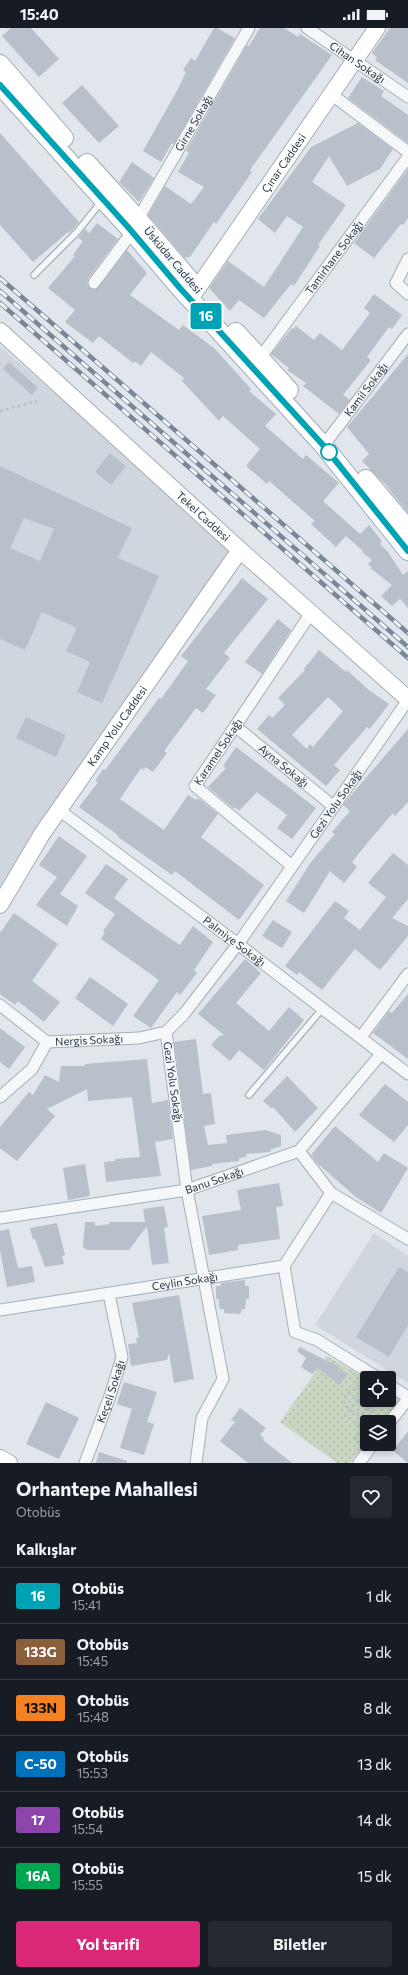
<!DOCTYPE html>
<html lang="tr">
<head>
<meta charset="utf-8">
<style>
  :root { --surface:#171b24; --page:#242831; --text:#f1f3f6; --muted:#9ea1a6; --line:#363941; --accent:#db2777 }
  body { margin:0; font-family:Commissioner,sans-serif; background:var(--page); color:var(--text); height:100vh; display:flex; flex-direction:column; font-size:15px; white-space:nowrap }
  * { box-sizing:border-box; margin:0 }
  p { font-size:13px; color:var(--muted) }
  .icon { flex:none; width:22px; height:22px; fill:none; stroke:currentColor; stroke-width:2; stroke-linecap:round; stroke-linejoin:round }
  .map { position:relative; height:1435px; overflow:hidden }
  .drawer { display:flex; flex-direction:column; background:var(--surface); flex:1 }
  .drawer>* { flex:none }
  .badge { padding:0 8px; border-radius:3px; font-size:14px; line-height:26px }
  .buttons { position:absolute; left:360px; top:1343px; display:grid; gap:8px }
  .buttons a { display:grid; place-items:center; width:36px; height:36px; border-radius:4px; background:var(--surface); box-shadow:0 2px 6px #0003; font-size:20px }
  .map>.badge { position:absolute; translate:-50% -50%; box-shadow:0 0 0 2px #fff }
  h2 { padding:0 16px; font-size:15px; line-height:36px }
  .round { display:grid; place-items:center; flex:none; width:42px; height:42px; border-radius:4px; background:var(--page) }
  .overview { display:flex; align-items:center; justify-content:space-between; height:68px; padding:0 16px }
  h1 { font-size:19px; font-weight:700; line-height:30px }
  .action { display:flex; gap:8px; margin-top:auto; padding:8px 16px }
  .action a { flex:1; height:46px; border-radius:4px; background:var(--accent); color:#fff; font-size:16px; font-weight:700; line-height:46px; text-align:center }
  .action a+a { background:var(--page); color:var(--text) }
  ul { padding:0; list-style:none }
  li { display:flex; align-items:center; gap:12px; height:56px; padding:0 16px; border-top:1px solid var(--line) }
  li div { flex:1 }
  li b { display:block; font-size:15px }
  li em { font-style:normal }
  li .badge { min-width:44px; font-weight:700; text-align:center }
  .status { display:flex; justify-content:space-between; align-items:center; height:28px; padding:0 20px; background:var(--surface); direction:ltr }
  .status svg { height:11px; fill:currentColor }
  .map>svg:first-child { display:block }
  .built { fill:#cfd6de }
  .park { fill:url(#park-dots) }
  .building { fill:#b8c0ca; fill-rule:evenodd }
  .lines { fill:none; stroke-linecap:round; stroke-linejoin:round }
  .lane-casing { stroke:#a5aeb7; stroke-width:8 }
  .street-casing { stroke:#a5aeb7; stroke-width:13 }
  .secondary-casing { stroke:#a5aeb7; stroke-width:18 }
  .primary-casing { stroke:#9facb9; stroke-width:20 }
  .path { stroke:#bbc1c7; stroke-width:2.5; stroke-dasharray:3 3; stroke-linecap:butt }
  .lane { stroke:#f5f7f9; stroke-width:5.5 }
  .street { stroke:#f5f7f9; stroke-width:11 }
  .secondary { stroke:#fff; stroke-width:16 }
  .primary { stroke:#fff; stroke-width:18 }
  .rail-casing { stroke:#798797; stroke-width:4.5 }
  .rail { stroke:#f2f5f9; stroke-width:3; stroke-dasharray:9; stroke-linecap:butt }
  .line-casing { stroke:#fff; stroke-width:9 }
  .line { stroke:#00a3b4; stroke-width:6 }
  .stop-dot { fill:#fff; stroke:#00a3b4; stroke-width:2 }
  .labels { text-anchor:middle; stroke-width:3; stroke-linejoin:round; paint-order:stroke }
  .street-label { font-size:11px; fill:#273646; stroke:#f2f5f9 }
</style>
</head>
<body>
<div class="status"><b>15:40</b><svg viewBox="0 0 49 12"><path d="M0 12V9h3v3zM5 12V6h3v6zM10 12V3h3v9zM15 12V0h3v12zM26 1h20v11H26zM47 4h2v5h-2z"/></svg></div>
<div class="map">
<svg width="408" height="1435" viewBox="0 0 408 1435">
  <defs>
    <pattern id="park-dots" width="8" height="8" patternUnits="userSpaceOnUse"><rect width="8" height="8" fill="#c9d7c2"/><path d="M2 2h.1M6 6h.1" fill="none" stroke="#adb9a8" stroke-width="1.8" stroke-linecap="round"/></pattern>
  </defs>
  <rect width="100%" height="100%" fill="#e1e6ec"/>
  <!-- built -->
  <g class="built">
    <polygon points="0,318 235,522 0,870"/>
    <polygon points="374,1205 408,1228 408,1355 315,1297"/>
  </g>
  <!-- park -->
  <polygon class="park" points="327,1328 367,1351 367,1372 389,1372 389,1364 401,1370 382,1394 367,1394 367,1413 350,1435 337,1435 280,1394"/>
  <!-- building -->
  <g class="building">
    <polygon points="11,0 31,0 59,31 39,49 2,8"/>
    <polygon points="214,0 217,0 235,10 174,116 172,115 161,134 143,123 179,59 186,44 183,42 191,30 195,33"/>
    <polygon points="260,0 284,0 298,9 300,6 332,27 250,142 252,144 216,196 214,194 190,229 185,230 148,187 165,158 191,176 204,159 178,144 189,125 186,123 247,17 249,18"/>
    <polygon points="390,0 408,0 408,55 375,32 377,30 372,25"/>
    <polygon points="362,49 384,63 381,68 408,87 408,115 348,70"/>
    <polygon points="82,57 119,98 99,115 62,75"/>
    <polygon points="358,95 393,121 380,141 347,158 329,128 312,154 346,177 318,217 320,218 294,258 291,256 264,290 239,272 230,283 209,260 228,233 264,259 303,199 287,188 275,205 258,191 311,119"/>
    <polygon points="0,105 79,194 70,205 68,204 33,234 0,197"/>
    <polygon points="132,134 154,150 139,174 119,154"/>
    <polygon points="408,141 408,190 403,197 401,196 374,230 354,215"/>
    <polygon points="97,195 118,211 88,251 87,255 90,260 94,262 99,259 127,222 147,245 130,267 179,302 183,297 214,320 251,361 249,363 276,386 265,398 303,431 306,427 339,455 323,473 360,506 369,497 382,513 380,516 388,524 403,547 408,543 408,580 400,571 392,578 381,568 392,557 370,540 372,539 368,536 372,532 362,524 363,523 346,508 336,519 311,496 315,493 269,453 267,456 246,438 260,421 223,388 219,393 182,353 184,350 151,324 141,338 134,333 133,335 99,308 93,315 65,294 75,282 48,260 75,228 73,227 83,213 78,210 85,201 89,205"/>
    <polygon points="374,266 402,287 392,301 389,299 367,329 371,332 343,367 350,372 339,386 303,358 306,355 287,342 289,340 271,326 292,300 294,301 296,298 314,312 320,305 342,322 370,285 364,280"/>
    <polygon points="408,326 408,485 385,456 362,433 369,426 347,399"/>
    <polygon points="9,334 38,360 32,367 3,341"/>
    <polygon points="110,425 126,438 111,457 95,444"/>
    <path d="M0,438L132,500L118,530L159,548L102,675L77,664L90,634L66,623L77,600L42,584L25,622L0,611ZM24,490L54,501L40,533L10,520Z"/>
    <polygon points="242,550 268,571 224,625 230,630 206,661 216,667 203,685 196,680 164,723 167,725 153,744 145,739 144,742 141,740 120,771 164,802 188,767 196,772 198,770 218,786 201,809 264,857 239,892 175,843 172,847 118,809 119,808 79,779 98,754 95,753 103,741 105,742 159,670 161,671 188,633 181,628"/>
    <polygon points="278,591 291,602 262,646 245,634"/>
    <path d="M319,622L346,644L347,642L370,663L389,676L370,701L367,699L334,737L340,742L326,758L257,701L269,687L272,690L285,677L278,670L305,642L304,641ZM328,669L343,683L313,719L310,716L307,721L292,707Z"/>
    <polygon points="26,689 66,707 56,729 16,710"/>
    <polygon points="408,701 408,774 395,788 393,785 369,813 352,834 357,839 344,855 330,843 304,885 286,873 311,834 335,806 332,804 350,783 343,777 346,773"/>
    <polygon points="236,719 316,780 292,811 277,800 287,787 257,764 239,783 235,779 234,781 208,759 226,740 223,738"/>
    <polygon points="59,808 87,828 60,866 78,878 67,898 36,877 57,849 39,837"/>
    <polygon points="393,825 408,837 408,871 392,890 408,898 408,908 380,942 355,921 322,962 299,944 297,947 285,938 335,873 349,883 344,890 360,902 386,869 368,855"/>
    <polygon points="106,836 128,851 114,870 146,894 180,917 193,898 213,914 194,942 197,945 180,967 177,964 151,1000 133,988 159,952 101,911 105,904 103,903 115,886 85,865"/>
    <polygon points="14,885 58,916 32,953 60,974 44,994 18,973 15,977 0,966 0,905"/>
    <polygon points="273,892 292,904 282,920 262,908"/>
    <polygon points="245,931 261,945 236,975 269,1003 289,979 304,992 264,1042 239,1022 230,1033 211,1017 219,1008 224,1007 198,986"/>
    <polygon points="90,949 128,976 113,998 75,970"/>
    <polygon points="408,966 408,1031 373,1005 389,983 392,985"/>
    <polygon points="0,1000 25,1019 9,1041 0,1034"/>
    <polygon points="196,1011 203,1066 211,1065 215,1096 204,1098 208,1117 227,1115 226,1107 265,1102 281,1107 281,1118 270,1122 271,1124 246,1126 246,1129 239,1130 239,1133 212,1136 212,1138 191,1142 174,1014"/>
    <polygon points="147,1031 152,1075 168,1072 173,1111 155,1114 161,1148 106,1154 104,1134 115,1133 115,1131 140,1129 132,1069 88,1073 87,1061 47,1081 55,1088 17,1133 0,1120 0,1099 29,1064 33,1067 45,1047 59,1054 61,1038 85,1038 85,1036"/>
    <polygon points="287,1048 318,1080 295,1104 273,1079 272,1081 263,1073"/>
    <polygon points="385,1056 408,1074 408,1097 394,1114 359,1087"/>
    <polygon points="335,1098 378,1134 384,1125 408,1140 381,1185 356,1169 318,1136 311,1127"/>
    <polygon points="85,1136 90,1168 68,1172 63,1140"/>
    <polygon points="279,1155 283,1178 276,1179 280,1211 238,1217 238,1222 209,1227 202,1188 241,1182 237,1162"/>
    <polygon points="164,1178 168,1199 164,1200 169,1235 152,1237 147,1198 129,1222 87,1222 83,1219 85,1194 95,1194 95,1198 110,1196 109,1194 145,1194 143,1181"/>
    <polygon points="57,1195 65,1227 62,1228 64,1236 45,1239 35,1211 33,1212 30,1200"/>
    <polygon points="9,1201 18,1240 32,1238 35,1254 7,1259 0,1222 0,1203"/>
    <polygon points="399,1239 408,1244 408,1297 389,1329 356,1309"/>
    <polygon points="245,1252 245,1258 249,1258 249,1271 246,1271 245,1281 242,1281 240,1286 224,1285 224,1281 220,1281 219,1277 219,1271 216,1271 216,1258 221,1258 221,1255"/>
    <polygon points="179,1267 194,1351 174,1355 169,1325 167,1332 131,1338 128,1316 137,1315 136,1310 139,1310 132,1275"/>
    <polygon points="300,1319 331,1335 332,1334 347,1347 339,1357 318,1340 312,1346 301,1339 306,1330 297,1323"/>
    <polygon points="124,1354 157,1364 147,1394 154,1396 144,1427 120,1420 132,1381 117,1376"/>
    <polygon points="46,1374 79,1390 59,1431 26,1416"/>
    <polygon points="240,1380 266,1400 260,1407 264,1410 263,1412 292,1435 248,1435 220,1413 235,1394 231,1392"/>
    <polygon points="408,1403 408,1435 393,1423"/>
    <polygon points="99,1424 127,1433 127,1435 96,1435"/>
  </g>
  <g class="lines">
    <defs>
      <g id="lane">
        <polyline points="34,247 77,204 101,174"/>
        <polyline points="249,1067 323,980"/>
      </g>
      <g id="street">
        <path id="s1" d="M307,0L408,69"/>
        <polyline points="331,66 408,124"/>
        <path id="s2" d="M138,191L249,0"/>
        <polyline points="408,231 396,255 408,266"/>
        <polyline points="94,255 132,204"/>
        <path id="s3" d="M260,330L408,129"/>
        <path id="s4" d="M323,417L330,409L408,306"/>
        <path id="s5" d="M235,698L333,778"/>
        <path id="s6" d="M59,782L238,916L408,1046"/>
        <path id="s7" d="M292,838L195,758L311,585"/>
        <path id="s8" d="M0,977L47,1014L139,1010L166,1004"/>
        <polyline points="361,1009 408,946"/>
        <polyline points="0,1069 32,1041 47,1014"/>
        <polyline points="299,1123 331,1165 408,1211"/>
        <path id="s9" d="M0,1190L187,1162L299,1123L381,1026"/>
        <polyline points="284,1238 295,1304 317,1312 378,1350"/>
        <path id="s10" d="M0,1282L284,1238L331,1165"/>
        <polyline points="389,1357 408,1369"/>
        <polyline points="389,1395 408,1371"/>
        <path id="s11" d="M85,1435L110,1368L122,1329L109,1266"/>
        <path id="s12" d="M196,1435L202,1390L223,1351L187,1162L166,1004L184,986L238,916L408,672"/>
        <polyline points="359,1435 373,1416"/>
      </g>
      <g id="secondary">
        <path id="s13" d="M190,271L377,0"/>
        <path id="s14" d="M0,303L240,522L408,671"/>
        <path id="s15" d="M0,877L42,806L240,522"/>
        <polyline points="0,1430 9,1435"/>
      </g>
      <g id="primary">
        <polyline points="0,36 64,110"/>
        <polyline points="0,57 128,199 179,259 323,417 408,523"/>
        <polyline points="87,135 138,191 190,252"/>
        <polyline points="236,304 289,362"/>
        <polyline points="366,451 408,501"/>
      </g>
    </defs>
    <!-- lane casing -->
    <use href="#lane" class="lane-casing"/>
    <!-- street casing -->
    <use href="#street" class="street-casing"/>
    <!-- secondary casing -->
    <use href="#secondary" class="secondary-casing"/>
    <!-- primary casing -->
    <use href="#primary" class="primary-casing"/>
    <!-- path -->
    <g class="path">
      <polyline points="0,383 37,373"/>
      <path d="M367,1363L356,1360C324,1371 368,1405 371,1372"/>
      <polyline points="348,1364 380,1390"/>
      <polyline points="361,1415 355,1411 363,1400 345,1388 367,1360"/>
    </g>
    <!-- lane -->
    <use href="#lane" class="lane"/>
    <!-- street -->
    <use href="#street" class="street"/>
    <!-- secondary -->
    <use href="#secondary" class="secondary"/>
    <!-- primary -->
    <use href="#primary" class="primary"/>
    <defs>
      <g id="rail">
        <polyline points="0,250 408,605"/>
        <polyline points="0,263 408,619"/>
        <polyline points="0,275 408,630"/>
      </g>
    </defs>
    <!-- rail casing -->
    <use href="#rail" class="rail-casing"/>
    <!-- rail -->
    <use href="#rail" class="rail"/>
  </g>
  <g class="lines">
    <defs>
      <polyline id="line" points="0,57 128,199 179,259 323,417 408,523"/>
    </defs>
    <!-- line casing -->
    <use href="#line" class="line-casing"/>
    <!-- line -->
    <use href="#line" class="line"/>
  </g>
  <!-- markers -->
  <circle class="stop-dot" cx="329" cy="424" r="8"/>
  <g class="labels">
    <!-- street labels -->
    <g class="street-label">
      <text dy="4" stroke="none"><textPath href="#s1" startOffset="61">Cihan Sokağı</textPath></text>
      <text dy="4" stroke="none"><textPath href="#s2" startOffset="111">Girne Sokağı</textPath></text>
      <text dy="4" stroke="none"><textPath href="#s13" startOffset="165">Çınar Caddesi</textPath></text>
      <text dy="4" stroke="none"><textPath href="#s3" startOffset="125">Tamirhane Sokağı</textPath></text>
      <text transform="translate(173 232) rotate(50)" y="4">Üsküdar Caddesi</text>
      <text dy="4" stroke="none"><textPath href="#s4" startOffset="70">Kamil Sokağı</textPath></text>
      <text dy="4" stroke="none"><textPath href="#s14" startOffset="275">Tekel Caddesi</textPath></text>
      <text dy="4" stroke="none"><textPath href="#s15" startOffset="214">Kamp Yolu Caddesi</textPath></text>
      <text dy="4" stroke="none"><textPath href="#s7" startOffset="167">Karamel Sokağı</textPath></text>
      <text dy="4" stroke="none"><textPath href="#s5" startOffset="63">Ayna Sokağı</textPath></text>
      <text dy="4" stroke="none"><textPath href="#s12" startOffset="726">Gezi Yolu Sokağı</textPath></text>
      <text dy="4" stroke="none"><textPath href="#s6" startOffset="219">Palmiye Sokağı</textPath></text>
      <text dy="4" stroke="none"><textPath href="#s8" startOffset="102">Nergis Sokağı</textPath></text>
      <text transform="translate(173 1054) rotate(82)" y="4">Gezi Yolu Sokağı</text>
      <text dy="4" stroke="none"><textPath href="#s9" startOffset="218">Banu Sokağı</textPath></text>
      <text dy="4" stroke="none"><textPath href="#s10" startOffset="187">Ceylin Sokağı</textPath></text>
      <text dy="4" stroke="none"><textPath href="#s11" startOffset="76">Keçeli Sokağı</textPath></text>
    </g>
  </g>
</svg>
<div class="buttons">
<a><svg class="icon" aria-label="locate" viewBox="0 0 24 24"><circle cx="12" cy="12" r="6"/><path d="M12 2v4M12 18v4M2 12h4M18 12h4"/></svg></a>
<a><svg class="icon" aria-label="layers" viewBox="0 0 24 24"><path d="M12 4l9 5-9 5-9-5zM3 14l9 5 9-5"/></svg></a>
</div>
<b class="badge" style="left:206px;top:288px;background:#00a3b4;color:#fff">16</b>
</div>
<section class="drawer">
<div class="overview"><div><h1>Orhantepe Mahallesi</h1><p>Otobüs</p></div><a class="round"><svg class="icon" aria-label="heart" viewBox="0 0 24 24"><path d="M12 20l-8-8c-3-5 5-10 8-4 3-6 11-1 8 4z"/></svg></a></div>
<h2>Kalkışlar</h2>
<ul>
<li><span class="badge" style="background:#00a3b4;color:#fff">16</span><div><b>Otobüs</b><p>15:41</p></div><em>1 dk</em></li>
<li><span class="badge" style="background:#8b5e3c;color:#fff">133G</span><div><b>Otobüs</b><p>15:45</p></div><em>5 dk</em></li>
<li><span class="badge" style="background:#f58220;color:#111">133N</span><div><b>Otobüs</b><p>15:48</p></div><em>8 dk</em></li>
<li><span class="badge" style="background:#0072bc;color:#fff">C-50</span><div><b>Otobüs</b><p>15:53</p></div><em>13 dk</em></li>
<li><span class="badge" style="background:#8e44ad;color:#fff">17</span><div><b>Otobüs</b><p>15:54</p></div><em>14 dk</em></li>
<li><span class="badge" style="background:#00a651;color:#fff">16A</span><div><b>Otobüs</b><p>15:55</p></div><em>15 dk</em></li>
</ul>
<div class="action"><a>Yol tarifi</a><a>Biletler</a></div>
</section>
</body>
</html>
